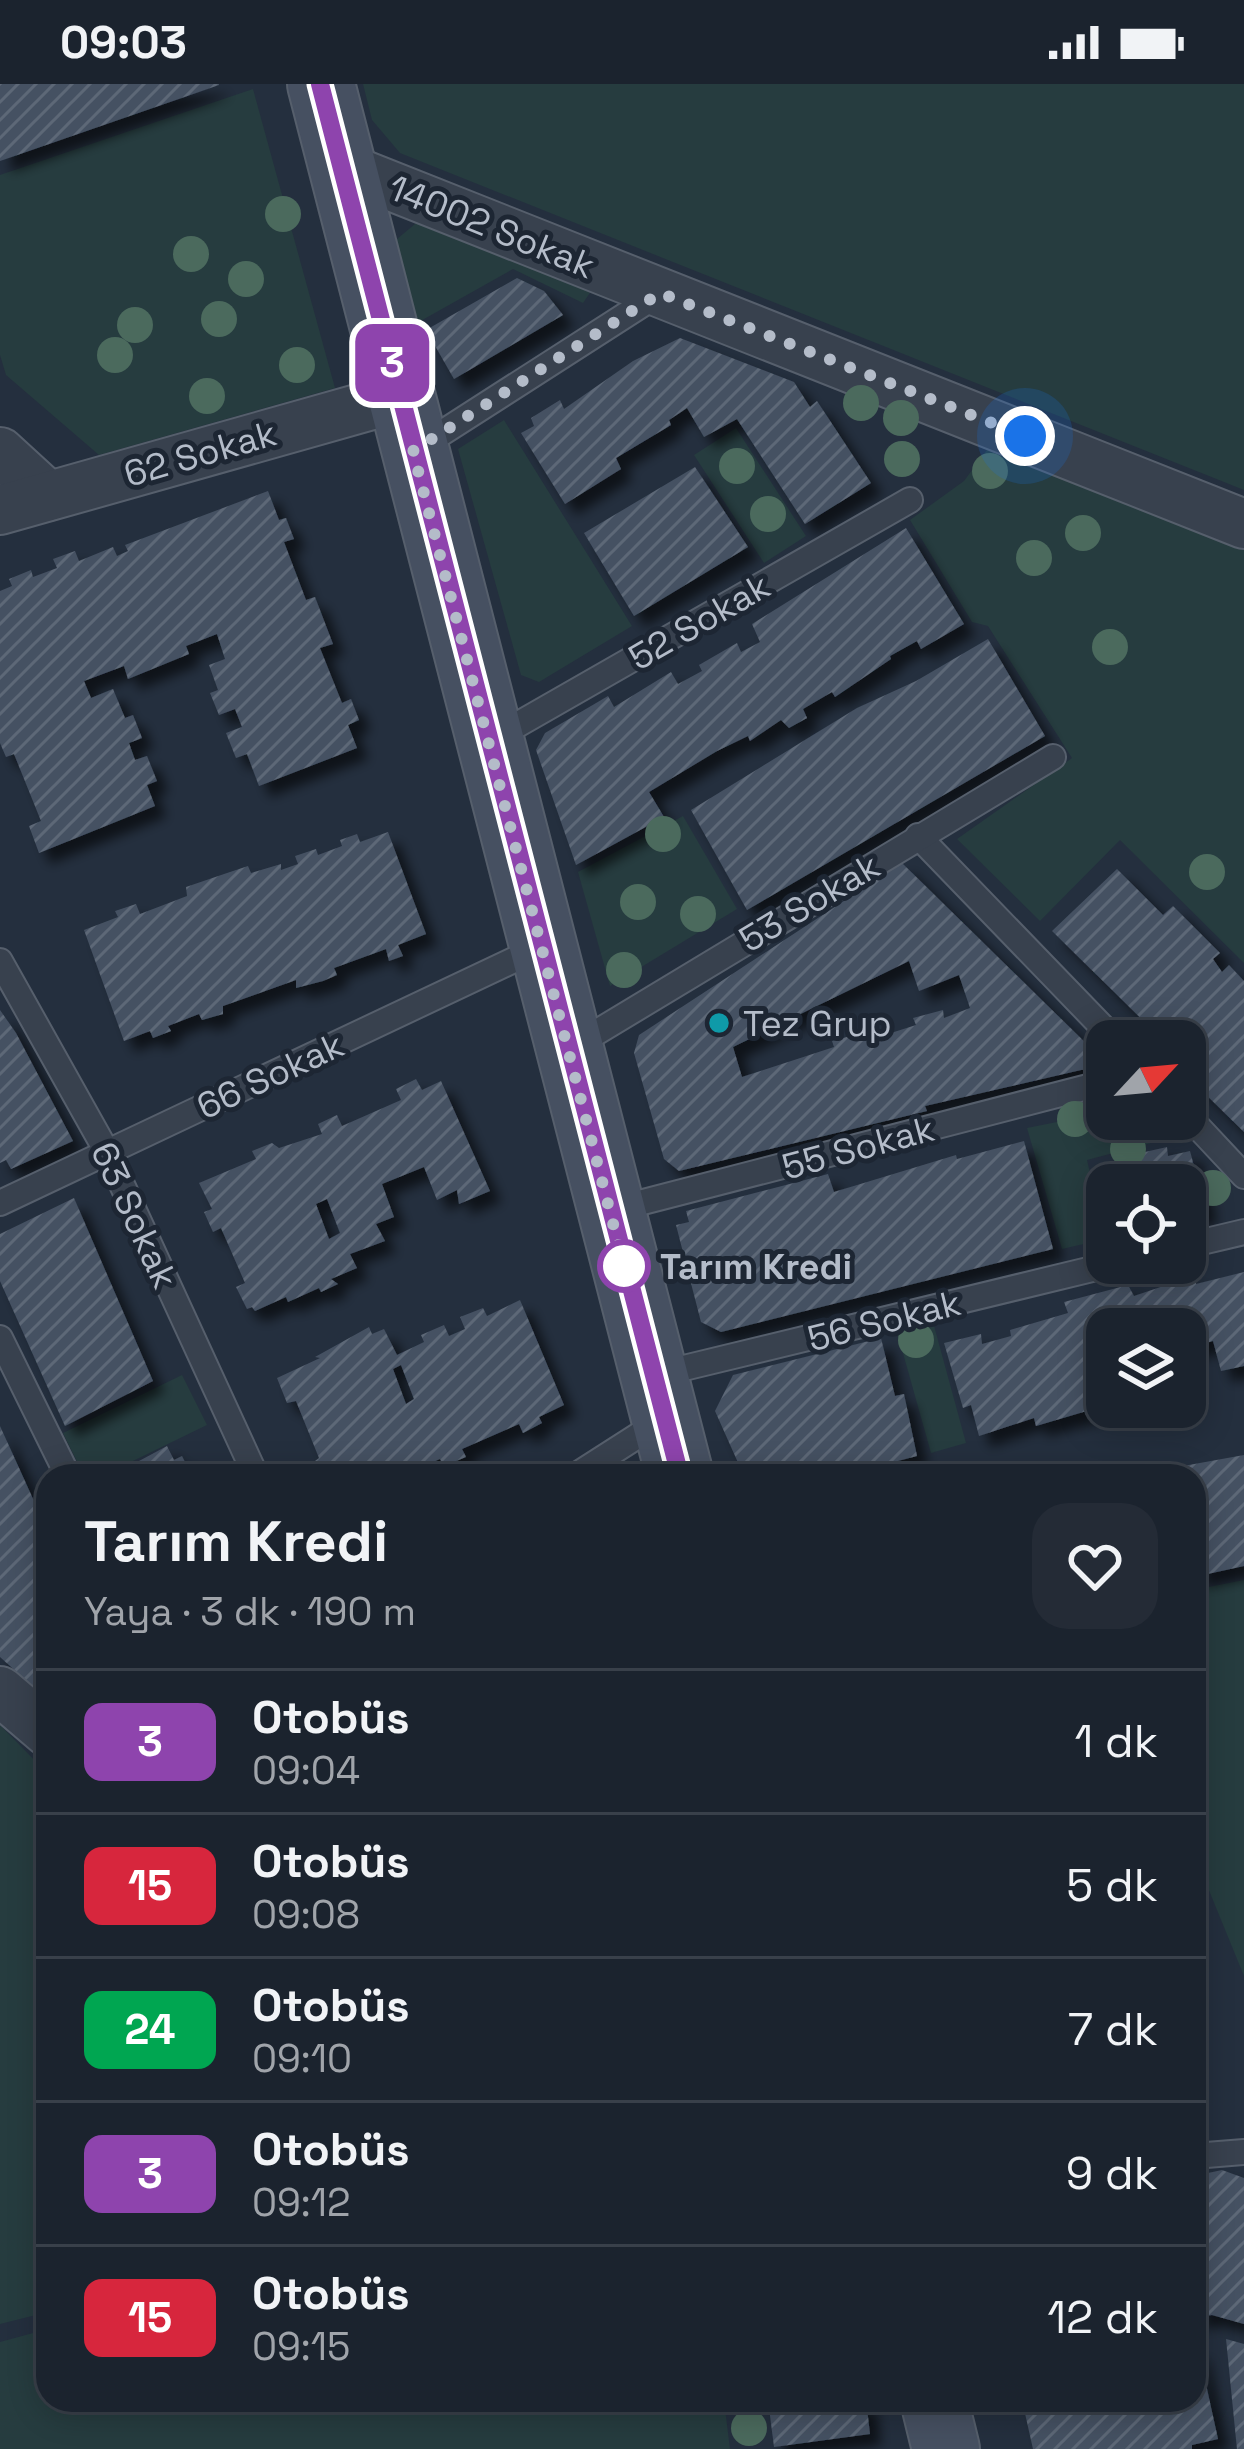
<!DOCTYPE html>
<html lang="tr">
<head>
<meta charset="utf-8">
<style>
  :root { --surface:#1b232e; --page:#242b36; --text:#f1f3f6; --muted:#a0a4aa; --line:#39404a }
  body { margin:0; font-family:"Space Grotesk",sans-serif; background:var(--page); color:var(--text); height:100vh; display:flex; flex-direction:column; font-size:45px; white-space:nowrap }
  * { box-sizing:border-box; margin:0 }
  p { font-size:39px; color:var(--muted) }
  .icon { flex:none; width:66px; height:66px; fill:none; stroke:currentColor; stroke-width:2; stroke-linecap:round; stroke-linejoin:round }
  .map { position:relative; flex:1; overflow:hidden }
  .panel { position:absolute; left:36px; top:1380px; width:1170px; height:948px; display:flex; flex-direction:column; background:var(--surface); border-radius:36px; box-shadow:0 6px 30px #0003,0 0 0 3px var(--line) }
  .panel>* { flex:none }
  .badge { padding:0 24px; border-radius:18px; font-size:42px; line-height:78px }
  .needle { width:78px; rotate:64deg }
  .controls { position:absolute; left:1086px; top:936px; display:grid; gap:24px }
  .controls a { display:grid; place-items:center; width:120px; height:120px; border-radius:24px; background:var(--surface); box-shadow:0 6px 30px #0003,0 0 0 3px var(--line); font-size:60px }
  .you { position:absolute; width:60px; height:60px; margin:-30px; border:9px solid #fff; border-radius:50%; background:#1a73e8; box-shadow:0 0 0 18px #1a73e833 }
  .map>.badge { position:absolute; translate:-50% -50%; box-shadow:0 0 0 6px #fff }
  .round { display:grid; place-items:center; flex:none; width:126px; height:126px; border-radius:36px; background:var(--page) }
  .headline { display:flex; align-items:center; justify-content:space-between; height:204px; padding:0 48px }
  h1 { font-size:57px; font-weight:700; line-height:90px }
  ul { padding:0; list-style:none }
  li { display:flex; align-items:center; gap:36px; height:144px; padding:0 48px; border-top:3px solid var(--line) }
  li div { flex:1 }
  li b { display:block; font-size:45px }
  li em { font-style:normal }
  li .badge { min-width:132px; font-weight:700; text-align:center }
  .status { display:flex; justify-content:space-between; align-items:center; height:84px; padding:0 60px; background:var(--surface); direction:ltr }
  .status svg { height:33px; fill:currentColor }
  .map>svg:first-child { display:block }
  .grass { fill:#263c3f }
  .building { fill:url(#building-hatch); fill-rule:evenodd; filter:url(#shadow) }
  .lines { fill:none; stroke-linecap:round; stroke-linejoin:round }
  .lane-casing { stroke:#565f6c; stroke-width:28 }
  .street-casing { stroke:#565f6c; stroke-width:52 }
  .secondary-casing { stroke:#565f6c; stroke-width:70 }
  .lane { stroke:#38414e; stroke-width:24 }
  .street { stroke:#38414e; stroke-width:48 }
  .secondary { stroke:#465061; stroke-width:66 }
  .tree { fill:#4b6a5d }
  .line-casing { stroke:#fff; stroke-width:27 }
  .line { stroke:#8e44ad; stroke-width:18 }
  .walk { stroke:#b4bcc9; stroke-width:12; stroke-dasharray:0 21.6 }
  .culture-dot { fill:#0f9aa8; stroke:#1d2633; stroke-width:4.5 }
  .stop-dot { fill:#fff; stroke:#8e44ad; stroke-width:6 }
  .labels { text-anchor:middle; stroke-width:10; stroke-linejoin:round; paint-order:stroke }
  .street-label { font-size:36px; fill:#b4bcc9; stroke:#1d2633 }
  .poi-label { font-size:36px; fill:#b4bcc9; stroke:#1d2633; text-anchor:start }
  .stop-label { font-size:36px; font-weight:bold; fill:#b4bcc9; stroke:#1d2633; text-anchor:start }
</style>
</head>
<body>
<div class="status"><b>09:03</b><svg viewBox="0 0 49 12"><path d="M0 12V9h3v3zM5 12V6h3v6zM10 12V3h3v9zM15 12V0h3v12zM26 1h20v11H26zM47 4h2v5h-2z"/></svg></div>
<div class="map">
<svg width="1244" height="2365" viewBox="0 0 1244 2365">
  <defs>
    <pattern id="building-hatch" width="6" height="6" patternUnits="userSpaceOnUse" patternTransform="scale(3)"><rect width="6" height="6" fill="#455162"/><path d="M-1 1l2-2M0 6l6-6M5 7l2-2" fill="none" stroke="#5d6877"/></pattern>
    <filter id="shadow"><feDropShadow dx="11" dy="11" stdDeviation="6" flood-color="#0009"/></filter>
  </defs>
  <rect width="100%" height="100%" fill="#242f3e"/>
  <!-- grass -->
  <g class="grass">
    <polygon points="363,0 1244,0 1244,406 400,69 372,36"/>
    <polygon points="253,5 335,304 99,371 6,291 0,271 0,91"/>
    <polygon points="427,130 596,200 583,219 513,185 417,239 391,160"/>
    <polygon points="504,336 632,542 539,598 521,591 458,365"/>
    <polygon points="736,344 806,452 764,479 694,371"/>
    <polygon points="989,363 1244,459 1244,879 1120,756 1040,837 957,755 1072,674 988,542 972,538 910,436 964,397"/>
    <polygon points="683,732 737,825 610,902 578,788"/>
    <polygon points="1107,1028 1107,1035 1170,1035 1185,1050 1087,1076 1105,1155 1062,1165 1027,1044"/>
    <polygon points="933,1238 966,1359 931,1369 897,1248"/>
    <polygon points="182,1291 207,1341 102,1392 84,1392 63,1349"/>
    <polygon points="1244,1496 1244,1892 1197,1777 1194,1776 1194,1506"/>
    <polygon points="0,1641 48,1690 48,2228 0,2240"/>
    <polygon points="48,2245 48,2316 724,2316 730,2365 0,2365 0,2258"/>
  </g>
  <!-- building -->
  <g class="building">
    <polygon points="0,0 219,0 219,1 0,77"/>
    <polygon points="517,194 544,207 563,231 454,295 426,246"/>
    <polygon points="680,254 794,298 810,323 817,317 871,399 805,440 737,335 704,353 687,324 669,336 671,341 616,374 621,385 565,420 521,349 534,342 531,334 560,316 564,325 633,277"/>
    <polygon points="695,383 748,463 634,532 584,449"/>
    <polygon points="268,407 279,436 286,434 294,455 284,458 306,516 315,513 333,560 320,564 342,619 351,615 359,636 348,641 357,664 259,702 247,670 236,674 226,649 242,643 235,625 219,631 210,609 218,606 209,581 225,575 217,550 186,562 189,570 128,595 124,582 84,597 91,614 113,605 125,634 133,631 142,654 129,659 135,676 147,672 157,697 147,701 155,722 39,769 29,742 41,737 14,670 6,673 0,659 0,507 12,502 9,495 31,486 33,493 57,484 53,475 75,467 79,477 113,463 117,472 128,467 125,461"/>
    <polygon points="906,444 964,540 921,565 917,557 890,572 891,575 835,613 832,608 803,625 807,634 789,644 781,636 750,657 748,652 717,667 649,708 664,733 576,781 536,666 545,649 608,612 614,623 671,588 678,600 702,587 699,581 737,559 741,568 760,558 752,540"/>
    <polygon points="988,555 1045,652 747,826 691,726 857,624 916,597"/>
    <polygon points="388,748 426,850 398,861 403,872 389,877 386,865 334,884 337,891 323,897 296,904 296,896 223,922 223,930 202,936 199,930 168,942 171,947 153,954 150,947 124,957 84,846 118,833 115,827 136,820 140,830 187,812 186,803 227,789 248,782 251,789 281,780 281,786 298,780 295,772 316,765 318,771 342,762 340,756 357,750 360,758"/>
    <path d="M902,779L1097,970L1094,983L925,1022L927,1027L679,1087L664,1075L634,969L639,951ZM909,877L919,907L959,891L970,924L944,934L943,926L913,934L916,941L869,956L865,948L832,957L834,963L742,993L733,963Z"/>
    <polygon points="1117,785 1163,831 1173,822 1220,869 1213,875 1222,888 1229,881 1244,897 1244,1048 1187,992 1191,986 1185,979 1185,957 1164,957 1052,847"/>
    <polygon points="0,926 16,949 73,1057 11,1085 6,1076 0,1079"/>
    <path d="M416,995L422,1006L441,997L490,1107L459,1120L457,1106L437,1116L424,1083L382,1100L394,1133L376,1140L385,1157L350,1170L357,1184L331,1195L338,1200L321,1208L319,1204L288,1218L286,1213L255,1227L252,1223L247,1225L236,1203L245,1199L221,1144L213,1148L204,1128L212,1125L199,1099L256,1075L252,1067L272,1059L279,1064L322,1050L318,1040L337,1031L342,1042L401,1016L396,1005ZM327,1115L340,1149L329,1155L316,1120Z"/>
    <polygon points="1024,1057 1053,1165 721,1248 701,1238 676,1141 689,1138 686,1127 828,1090 834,1108 956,1071 957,1075"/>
    <polygon points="1167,1063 1168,1072 1190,1067 1206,1128 1185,1133 1185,1101 1107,1101 1105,1117 1098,1090 1138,1080 1136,1070"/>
    <polygon points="74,1114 153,1297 65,1342 0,1197 0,1150"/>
    <polygon points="1244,1188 1244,1282 1221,1287 1213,1257 1185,1265 1185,1245 1107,1245 1107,1321 1036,1342 1034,1334 979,1352 971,1321 963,1324 944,1259 981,1250 982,1260 1011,1252 1010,1246 1068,1229 1064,1218 1128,1201 1134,1212 1196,1191 1196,1200"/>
    <path d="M520,1216L564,1321L539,1333L542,1339L523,1349L519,1340L462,1365L466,1373L444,1382L440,1375L417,1385L418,1392H319L315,1377L319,1374L296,1317L287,1319L277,1294L320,1274L315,1273L369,1243L372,1250L384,1245L397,1271L424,1258L421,1251L444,1241L449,1252L465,1245L460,1233L483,1224L487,1232ZM401,1281L414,1315L406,1320L393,1285Z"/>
    <polygon points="881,1254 895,1312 904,1310 917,1372 840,1392 744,1392 715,1327 733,1291"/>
    <polygon points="0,1342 48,1448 48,1616 0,1573"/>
    <polygon points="167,1362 174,1376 182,1372 192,1392 111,1392"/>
    <polygon points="1244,1371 1244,1482 1194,1493 1194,1392 1139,1390"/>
    <polygon points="1076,1383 1078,1392 1046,1392 1046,1390"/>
    <polygon points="1222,2086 1244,2094 1244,2240 1212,2231 1194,2234 1194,2092"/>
    <polygon points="1226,2255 1244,2260 1244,2365 1237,2365"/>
    <polygon points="1198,2264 1218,2355 1192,2361 1192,2365 1033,2365 1022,2316 1194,2316 1194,2265"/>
    <polygon points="768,2316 866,2316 870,2350 774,2363"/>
  </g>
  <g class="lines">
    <defs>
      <g id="lane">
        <polyline points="420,363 660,209"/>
        <polyline points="496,653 910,416"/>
        <polyline points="918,752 1116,957"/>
        <polyline points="0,877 107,1068 256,1392"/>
        <polyline points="574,962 1053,673"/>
        <polyline points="1185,1029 1244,1092"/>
        <polyline points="0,1119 539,864"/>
        <polyline points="616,1125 1107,998"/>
        <polyline points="1185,1162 1244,1148"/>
        <polyline points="0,1254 68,1392"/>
        <polyline points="659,1290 1117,1179"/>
        <polyline points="575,1392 664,1335"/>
        <polyline points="1194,2072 1244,2068"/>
      </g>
      <g id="street">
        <polyline points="343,83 1244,440"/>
        <polyline points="0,368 48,412"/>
        <polyline points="0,426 400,313"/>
        <polyline points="0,1607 48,1648"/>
      </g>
      <g id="secondary">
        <polyline points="321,0 680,1392"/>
        <polyline points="934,2316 946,2365"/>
      </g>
    </defs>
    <!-- lane casing -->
    <use href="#lane" class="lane-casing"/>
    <!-- street casing -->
    <use href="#street" class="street-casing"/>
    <!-- secondary casing -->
    <use href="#secondary" class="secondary-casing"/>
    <!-- lane -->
    <use href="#lane" class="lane"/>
    <!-- street -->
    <use href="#street" class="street"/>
    <!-- secondary -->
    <use href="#secondary" class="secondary"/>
  </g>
  <!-- trees -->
  <g class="tree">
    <circle cx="283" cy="130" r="18"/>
    <circle cx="191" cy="170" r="18"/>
    <circle cx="246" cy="195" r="18"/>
    <circle cx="219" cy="235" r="18"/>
    <circle cx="135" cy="241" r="18"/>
    <circle cx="115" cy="271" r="18"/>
    <circle cx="297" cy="281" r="18"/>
    <circle cx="207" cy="312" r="18"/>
    <circle cx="861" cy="319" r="18"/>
    <circle cx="901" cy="334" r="18"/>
    <circle cx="902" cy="375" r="18"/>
    <circle cx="737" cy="382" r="18"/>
    <circle cx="990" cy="387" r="18"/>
    <circle cx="768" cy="430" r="18"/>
    <circle cx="1083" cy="449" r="18"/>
    <circle cx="1034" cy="474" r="18"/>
    <circle cx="1110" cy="563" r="18"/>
    <circle cx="663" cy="750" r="18"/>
    <circle cx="1207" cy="788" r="18"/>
    <circle cx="638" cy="818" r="18"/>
    <circle cx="698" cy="830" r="18"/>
    <circle cx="624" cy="886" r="18"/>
    <circle cx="1075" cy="1035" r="18"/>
    <circle cx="1128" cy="1065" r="18"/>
    <circle cx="1213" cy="1104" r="18"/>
    <circle cx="916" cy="1256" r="18"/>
    <circle cx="749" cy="2344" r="18"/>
  </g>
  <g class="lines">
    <defs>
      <polyline id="line" points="320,0 680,1392"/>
    </defs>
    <!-- line casing -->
    <use href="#line" class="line-casing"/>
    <!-- line -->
    <use href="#line" class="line"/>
    <!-- walk -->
    <polyline class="walk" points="624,1182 413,367 660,209 1025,352"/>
  </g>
  <!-- markers -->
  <circle class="culture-dot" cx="719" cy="939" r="12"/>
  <circle class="stop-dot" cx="624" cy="1182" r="24"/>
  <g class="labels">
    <!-- street labels -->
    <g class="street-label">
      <text transform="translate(492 142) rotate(22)" y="13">14002 Sokak</text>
      <text transform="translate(200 369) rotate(-16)" y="13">62 Sokak</text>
      <text transform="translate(699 537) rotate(-30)" y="13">52 Sokak</text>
      <text transform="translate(809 818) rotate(-31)" y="13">53 Sokak</text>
      <text transform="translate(270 991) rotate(-25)" y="13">66 Sokak</text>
      <text transform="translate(858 1063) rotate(-15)" y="13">55 Sokak</text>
      <text transform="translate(135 1131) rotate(65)" y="13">63 Sokak</text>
      <text transform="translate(884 1236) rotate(-14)" y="13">56 Sokak</text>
    </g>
    <!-- poi labels -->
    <g class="poi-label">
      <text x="743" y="952">Tez Grup</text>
    </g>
    <!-- stop labels -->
    <g class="stop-label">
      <text x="660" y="1195">Tarım Kredi</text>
    </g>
  </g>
</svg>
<div class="controls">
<a><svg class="needle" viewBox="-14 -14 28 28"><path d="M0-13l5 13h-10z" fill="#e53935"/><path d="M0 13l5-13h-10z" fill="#a0a4aa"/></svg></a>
<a><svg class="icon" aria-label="locate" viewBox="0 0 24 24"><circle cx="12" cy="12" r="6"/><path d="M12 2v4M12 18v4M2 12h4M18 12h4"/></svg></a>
<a><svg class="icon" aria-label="layers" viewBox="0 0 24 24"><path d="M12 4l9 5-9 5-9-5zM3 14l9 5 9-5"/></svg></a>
</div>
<div class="you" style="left:1025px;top:352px"></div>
<b class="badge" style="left:392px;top:279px;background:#8e44ad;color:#fff">3</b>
<section class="panel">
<div class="headline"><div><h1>Tarım Kredi</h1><p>Yaya · 3 dk · 190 m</p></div><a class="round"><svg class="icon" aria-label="heart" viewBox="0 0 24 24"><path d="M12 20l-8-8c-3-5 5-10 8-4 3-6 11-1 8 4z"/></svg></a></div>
<ul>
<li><span class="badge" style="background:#8e44ad;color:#fff">3</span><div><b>Otobüs</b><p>09:04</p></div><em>1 dk</em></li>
<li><span class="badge" style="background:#d7263d;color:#fff">15</span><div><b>Otobüs</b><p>09:08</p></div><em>5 dk</em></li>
<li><span class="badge" style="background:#00a651;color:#fff">24</span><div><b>Otobüs</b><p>09:10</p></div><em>7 dk</em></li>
<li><span class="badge" style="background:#8e44ad;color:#fff">3</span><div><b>Otobüs</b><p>09:12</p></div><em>9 dk</em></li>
<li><span class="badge" style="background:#d7263d;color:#fff">15</span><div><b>Otobüs</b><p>09:15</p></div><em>12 dk</em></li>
</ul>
</section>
</div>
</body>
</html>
